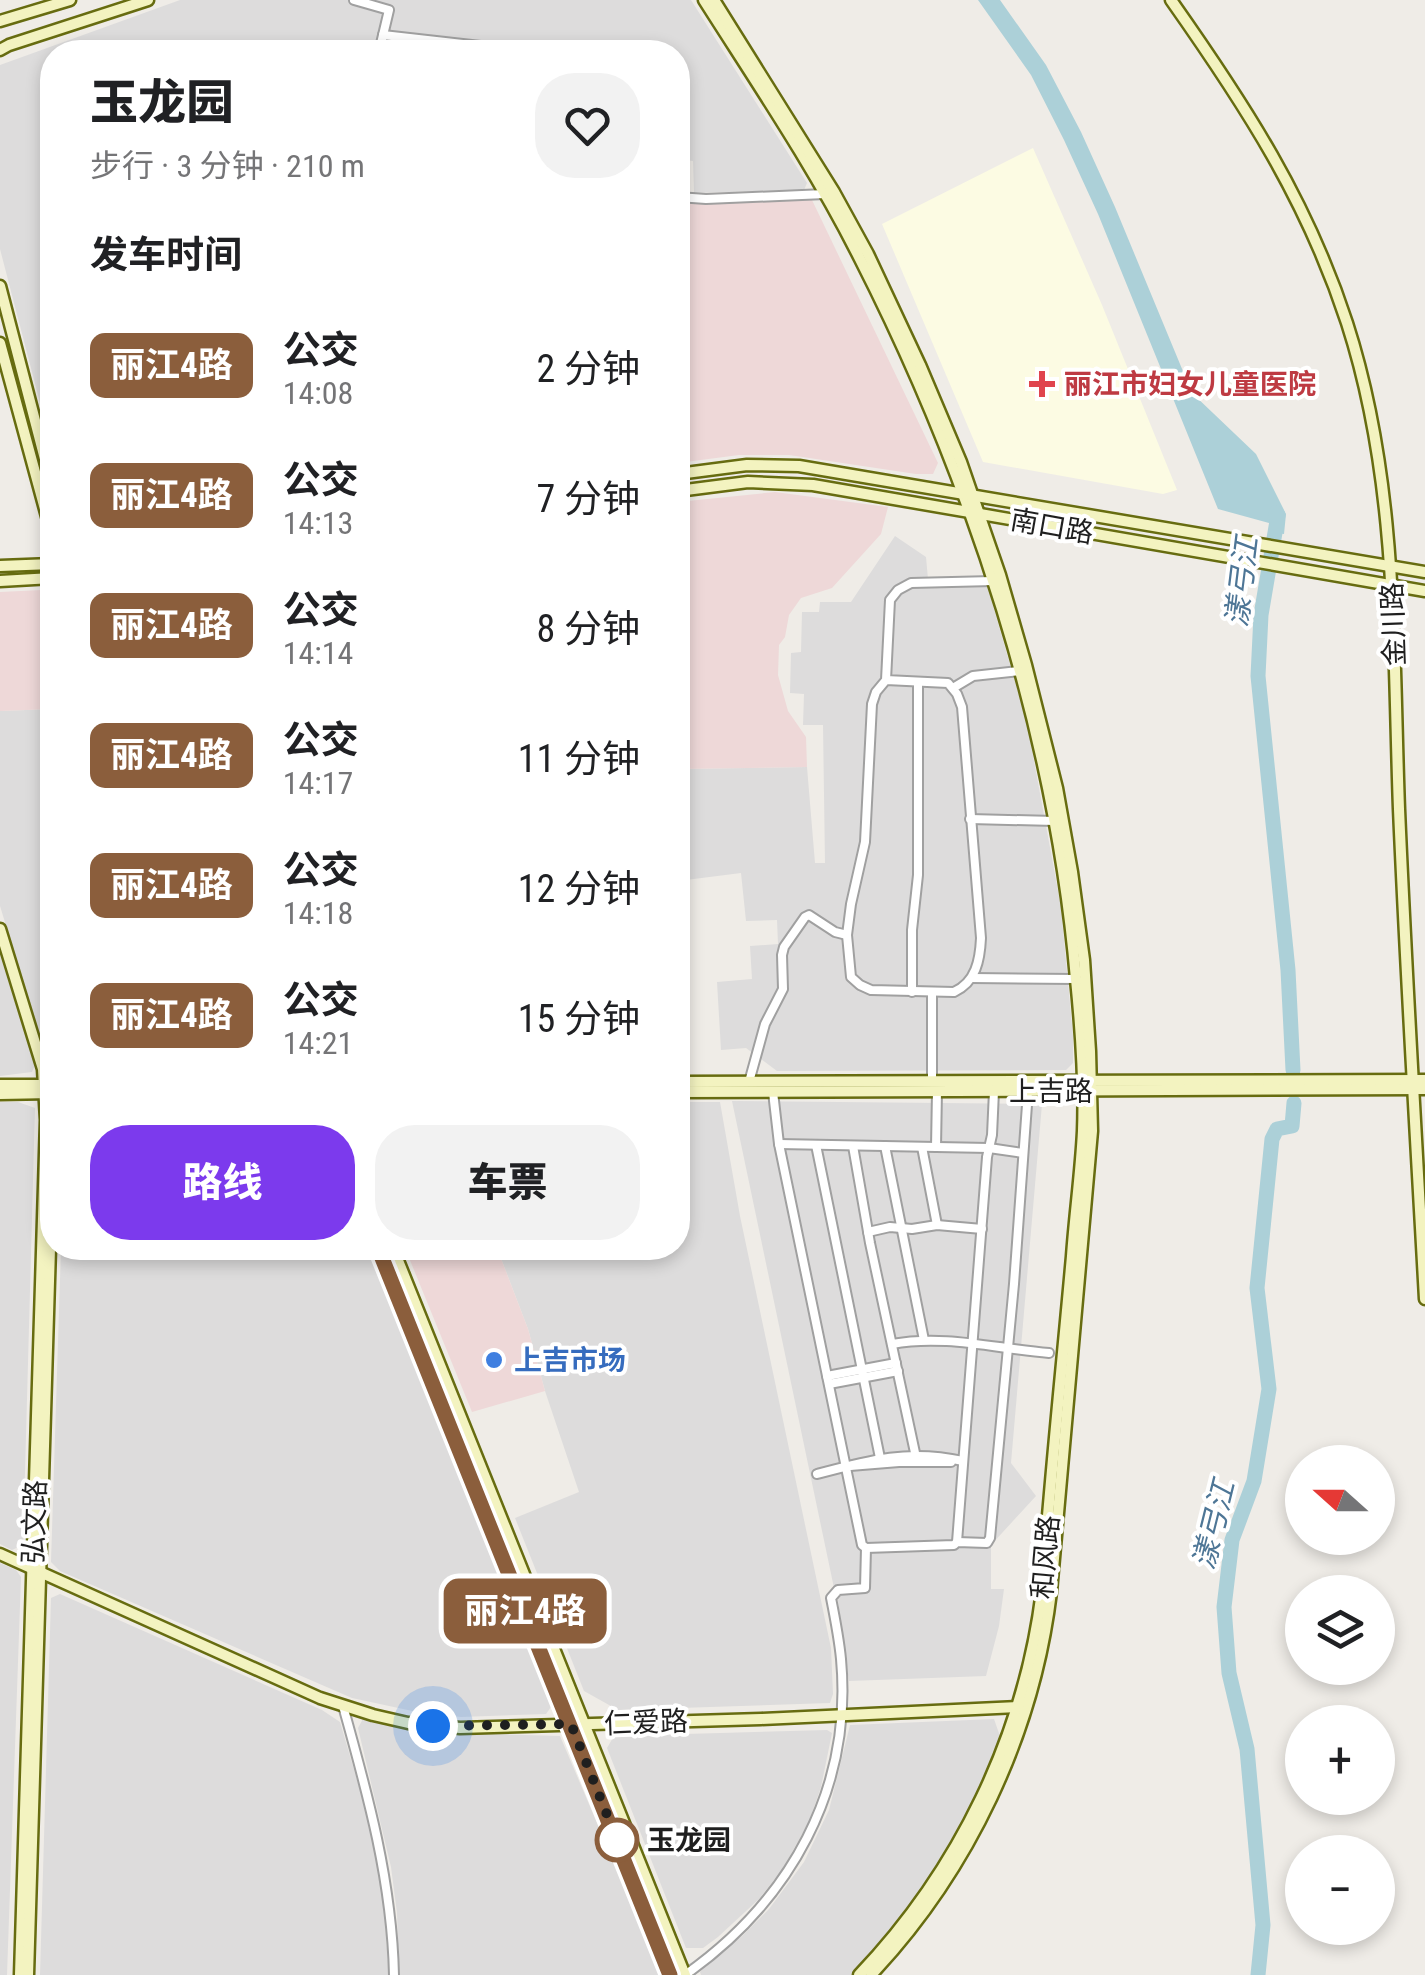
<!DOCTYPE html>
<html lang="zh">
<head>
<meta charset="utf-8">
<style>
  :root { --surface:#fff; --page:#f2f2f2; --text:#202124; --muted:#757577; --accent:#7c3aed }
  body { margin:0; font-family:"Roboto Condensed","Noto Sans SC",sans-serif; background:var(--page); color:var(--text); height:100vh; display:flex; flex-direction:column; font-size:38px; white-space:nowrap }
  * { box-sizing:border-box; margin:0 }
  p { font-size:32px; color:var(--muted) }
  .icon { flex:none; width:55px; height:55px; fill:none; stroke:currentColor; stroke-width:2; stroke-linecap:round; stroke-linejoin:round }
  .map { position:relative; flex:1; overflow:hidden }
  .drawer { position:absolute; left:40px; top:40px; width:650px; height:1220px; display:flex; flex-direction:column; background:var(--surface); border-radius:40px; box-shadow:0 5px 15px #0003 }
  .drawer>* { flex:none }
  .badge { padding:0 20px; border-radius:15px; font-size:35px; line-height:65px }
  .needle { width:65px; rotate:291deg }
  .buttons { position:absolute; left:1285px; top:1445px; display:grid; gap:20px }
  .buttons a { display:grid; place-items:center; width:110px; height:110px; border-radius:50%; background:var(--surface); box-shadow:0 5px 15px #0003; font-size:50px }
  .you { position:absolute; width:50px; height:50px; margin:-25px; border:8px solid #fff; border-radius:50%; background:#1a73e8; box-shadow:0 0 0 15px #1a73e833 }
  .map>.badge { position:absolute; translate:-50% -50%; box-shadow:0 0 0 5px #fff }
  h2 { padding:0 50px; font-size:38px; line-height:90px }
  .round { display:grid; place-items:center; flex:none; width:105px; height:105px; border-radius:40px; background:var(--page) }
  .headline { display:flex; align-items:center; justify-content:space-between; height:170px; padding:0 50px }
  h1 { font-size:48px; font-weight:800; line-height:75px }
  .cta { display:flex; gap:20px; margin-top:auto; padding:20px 50px }
  .cta a { flex:1; height:115px; border-radius:40px; background:var(--accent); color:#fff; font-size:40px; font-weight:800; line-height:115px; text-align:center }
  .cta a+a { background:var(--page); color:var(--text) }
  ul { padding:0; list-style:none }
  li { display:flex; align-items:center; gap:30px; height:130px; padding:0 50px }
  li div { flex:1 }
  li b { display:block; font-size:38px }
  li em { font-style:normal }
  li .badge { min-width:110px; font-weight:700; text-align:center }
  .map>svg:first-child { display:block }
  .residential { fill:#dddcdc }
  .commercial { fill:#eed8d8 }
  .education { fill:#fcfbe3 }
  .water { fill:#acd0d8 }
  .lines { fill:none; stroke-linecap:round; stroke-linejoin:round }
  .river { stroke:#acd0d8; stroke-width:15 }
  .street-casing { stroke:#a0a0a0; stroke-width:12 }
  .secondary-casing { stroke:#676c10; stroke-width:15 }
  .street { stroke:#fff; stroke-width:8 }
  .secondary { stroke:#f3f3c0; stroke-width:10 }
  .line-casing { stroke:#fff; stroke-width:22 }
  .line { stroke:#8b5e3c; stroke-width:15 }
  .walk { stroke:#1f1f1f; stroke-width:10; stroke-dasharray:0 18 }
  .health-dot { fill:#e0444e; stroke:#fff; stroke-width:4 }
  .shop-dot { fill:#3f7fe0; stroke:#fff; stroke-width:4 }
  .stop-dot { fill:#fff; stroke:#8b5e3c; stroke-width:5 }
  .labels { text-anchor:middle; stroke-width:8; stroke-linejoin:round; paint-order:stroke }
  .health-label { font-size:28px; font-weight:bold; fill:#be3a42; stroke:#fff; text-anchor:start }
  .street-label { font-size:28px; fill:#1f1f1f; stroke:#fff }
  .shop-label { font-size:28px; font-weight:bold; fill:#366cbe; stroke:#fff; text-anchor:start }
  .stop-label { font-size:28px; font-weight:bold; fill:#1f1f1f; stroke:#fff; text-anchor:start }
  .water-label { font-size:30px; font-style:italic; fill:#4e7696; stroke:#fff }
</style>
</head>
<body>
<div class="map">
<svg width="1425" height="1975" viewBox="0 0 1425 1975">
  <rect width="100%" height="100%" fill="#efece7"/>
  <!-- residential -->
  <g class="residential">
    <polygon points="180,0 691,0 807,183 804,190 694,193 693,161 678,159 678,52 52,52 52,449 0,249 0,65"/>
    <polygon points="895,536 926,557 928,579 985,578 1027,723 1061,907 1073,1036 1073,1063 1066,1070 777,1071 746,1048 721,1050 717,982 752,979 750,946 778,944 777,920 746,921 741,873 678,881 678,769 807,767 815,863 825,863 823,725 803,725 804,694 790,693 791,653 801,652 802,612 819,612 820,602 851,602"/>
    <polygon points="52,709 52,1067 49,1065 0,906 0,711"/>
    <polygon points="0,955 35,1065 32,1072 0,1076"/>
    <polygon points="732,1101 1042,1104 1011,1463 1036,1496 991,1545 991,1589 1004,1589 999,1626 986,1676 849,1681 837,1594 860,1593 860,1584 834,1588"/>
    <polygon points="0,1102 18,1102 35,1108 23,1545 12,1550 0,1544"/>
    <polygon points="678,1102 720,1102 740,1216 831,1648 833,1694 830,1703 618,1710 584,1691 515,1518 579,1492 545,1391 528,1329 497,1248 678,1248"/>
    <polygon points="61,1248 370,1248 553,1704 546,1714 461,1717 417,1712 352,1698 60,1571 51,1562"/>
    <polygon points="0,1563 16,1570 21,1577 7,1975 0,1975"/>
    <polygon points="60,1594 322,1710 340,1722 368,1817 375,1848 384,1910 389,1975 40,1975 51,1598"/>
    <polygon points="364,1717 432,1732 560,1736 637,1917 659,1975 399,1975 397,1913 391,1867 358,1728"/>
    <polygon points="994,1719 1001,1739 981,1788 956,1836 912,1904 851,1975 701,1975 700,1972 711,1959 742,1936 769,1909 804,1862 829,1810 850,1725"/>
    <polygon points="827,1730 832,1733 821,1787 809,1822 782,1870 759,1899 718,1937 703,1948 686,1948 607,1748 614,1736"/>
  </g>
  <!-- commercial -->
  <g class="commercial">
    <polygon points="812,200 938,463 933,474 916,474 789,455 739,455 678,463 678,204"/>
    <polygon points="775,492 888,507 881,534 832,588 801,598 789,615 785,637 779,645 778,675 788,711 806,737 807,767 678,769 678,502"/>
    <polygon points="42,590 52,594 52,709 0,711 0,592"/>
    <polygon points="405,1248 497,1248 528,1329 545,1391 472,1412"/>
  </g>
  <!-- education -->
  <polygon class="education" points="1033,148 1102,305 1177,490 1163,494 983,462 882,224"/>
  <!-- water -->
  <polygon class="water" points="978,0 1000,0 1046,65 1081,132 1115,207 1192,393 1256,454 1286,514 1284,534 1269,532 1269,523 1218,509 1098,214 1064,140 1031,75"/>
  <g class="lines">
    <!-- river -->
    <g class="river">
      <polyline points="1276,513 1278,515 1261,615 1258,676 1288,970 1293,1070"/>
      <polyline points="1258,1975 1263,1925 1247,1749 1229,1673 1224,1607 1232,1540 1254,1481 1269,1389 1257,1288 1272,1139 1277,1129 1292,1126 1294,1103"/>
    </g>
    <defs>
      <g id="street">
        <polyline points="354,0 389,10 379,52"/>
        <polyline points="383,35 534,52"/>
        <polyline points="678,197 706,199 825,194"/>
        <path d="M886,680L948,683L957,694L962,707L981,938C980,960 976,982 954,992L871,990L860,985L851,977L847,935L851,904L865,842L872,704L876,692L886,680L890,600L898,590L911,583L993,581"/>
        <polyline points="953,688 973,676 1019,671"/>
        <polyline points="970,819 1055,821"/>
        <polyline points="972,978 1076,979"/>
        <polyline points="912,992 912,930 918,875 918,682"/>
        <polyline points="749,1082 765,1024 783,989 782,955 784,947 805,917 809,915 835,932 847,935"/>
        <polyline points="932,1082 932,992"/>
        <polyline points="773,1092 779,1144 862,1545 866,1548 954,1545 957,1542 987,1543 990,1538 1014,1284 1028,1091"/>
        <polyline points="779,1144 989,1148 1023,1153"/>
        <polyline points="816,1145 880,1458"/>
        <polyline points="853,1146 870,1243 917,1462"/>
        <polyline points="885,1146 924,1340"/>
        <polyline points="922,1147 937,1225"/>
        <polyline points="936,1147 937,1091"/>
        <polyline points="868,1232 890,1227 912,1229 937,1225 982,1229"/>
        <path d="M892,1344C945,1334 997,1349 1049,1353"/>
        <polyline points="827,1376 896,1363"/>
        <polyline points="829,1384 898,1371"/>
        <polyline points="850,1466 899,1462 951,1462"/>
        <path d="M817,1474C869,1460 909,1449 963,1461"/>
        <polyline points="957,1542 987,1157 992,1135 994,1091"/>
        <path d="M343,1706C368,1795 392,1882 394,1975"/>
        <path d="M685,1975C790,1901 853,1789 841,1659C839,1638 835,1618 831,1598L838,1590L865,1588L866,1548"/>
      </g>
      <g id="secondary">
        <path d="M704,0C758,85 815,169 860,259C972,479 1055,733 1076,979C1081,1029 1085,1080 1083,1131C1081,1172 1075,1214 1072,1256C1062,1368 1050,1479 1042,1591C1024,1736 959,1870 859,1975"/>
        <path d="M714,0L834,192L868,254L920,365L961,462L1000,575L1026,665L1057,788L1072,872L1084,960L1090,1051L1092,1131L1051,1592C1034,1734 969,1871 871,1975"/>
        <path d="M1171,0C1245,105 1307,200 1347,323C1398,481 1393,646 1399,809C1406,973 1416,1136 1425,1299"/>
        <polyline points="0,21 70,0"/>
        <polyline points="0,50 9,45 148,0"/>
        <polyline points="0,286 52,486"/>
        <polyline points="0,343 52,535"/>
        <polyline points="678,474 747,465 799,466 1425,572"/>
        <polyline points="678,491 748,482 813,485 1425,591"/>
        <polyline points="0,566 52,564"/>
        <polyline points="0,581 52,578"/>
        <polyline points="0,929 43,1069 46,1120 20,1975"/>
        <polyline points="678,1082 1425,1080"/>
        <polyline points="0,1085 52,1085"/>
        <polyline points="678,1092 1425,1089"/>
        <polyline points="0,1094 52,1093"/>
        <polyline points="378,1248 670,1975"/>
        <polyline points="393,1248 685,1975"/>
        <polyline points="0,1554 320,1698 373,1715 408,1723 460,1728 761,1719 1019,1707"/>
        <polyline points="28,1975 52,1182"/>
      </g>
    </defs>
    <!-- street casing -->
    <use href="#street" class="street-casing"/>
    <!-- secondary casing -->
    <use href="#secondary" class="secondary-casing"/>
    <!-- street -->
    <use href="#street" class="street"/>
    <!-- secondary -->
    <use href="#secondary" class="secondary"/>
  </g>
  <g class="lines">
    <defs>
      <polyline id="line" points="378,1248 670,1975"/>
    </defs>
    <!-- line casing -->
    <use href="#line" class="line-casing"/>
    <!-- line -->
    <use href="#line" class="line"/>
    <!-- walk -->
    <polyline class="walk" points="433,1726 571,1724 617,1840"/>
  </g>
  <!-- markers -->
  <path class="health-dot" d="M1037 369h10v10h10v10h-10v10h-10v-10h-10v-10h10z"/>
  <circle class="shop-dot" cx="494" cy="1360" r="10"/>
  <circle class="stop-dot" cx="617" cy="1840" r="20"/>
  <g class="labels">
    <!-- health labels -->
    <g class="health-label">
      <text x="1064" y="394">丽江市妇女儿童医院</text>
    </g>
    <!-- street labels -->
    <g class="street-label">
      <text transform="translate(1052 526) rotate(10)" y="10">南口路</text>
      <text transform="translate(1393 624) rotate(-92)" y="10">金川路</text>
      <text x="1051" y="1101">上吉路</text>
      <text transform="translate(34 1522) rotate(-88)" y="10">弘文路</text>
      <text transform="translate(1045 1557) rotate(-85)" y="10">和风路</text>
      <text transform="translate(646 1722) rotate(-2)" y="10">仁爱路</text>
    </g>
    <!-- shop labels -->
    <g class="shop-label">
      <text x="514" y="1370">上吉市场</text>
    </g>
    <!-- stop labels -->
    <g class="stop-label">
      <text x="647" y="1850">玉龙园</text>
    </g>
    <!-- water labels -->
    <g class="water-label">
      <text transform="translate(1242 582) rotate(-83)" y="10">漾弓江</text>
      <text transform="translate(1214 1525) rotate(-76)" y="10">漾弓江</text>
    </g>
  </g>
</svg>
<div class="buttons">
<a><svg class="needle" viewBox="-14 -14 28 28"><path d="M0-13l5 13h-10z" fill="#e53935"/><path d="M0 13l5-13h-10z" fill="#757577"/></svg></a>
<a><svg class="icon" aria-label="layers" viewBox="0 0 24 24"><path d="M12 4l9 5-9 5-9-5zM3 14l9 5 9-5"/></svg></a>
<a>+</a>
<a>−</a>
</div>
<div class="you" style="left:433px;top:1726px"></div>
<b class="badge" style="left:525px;top:1611px;background:#8b5e3c;color:#fff">丽江4路</b>
<section class="drawer">
<div class="headline"><div><h1>玉龙园</h1><p>步行 · 3 分钟 · 210 m</p></div><a class="round"><svg class="icon" aria-label="heart" viewBox="0 0 24 24"><path d="M12 20l-8-8c-3-5 5-10 8-4 3-6 11-1 8 4z"/></svg></a></div>
<h2>发车时间</h2>
<ul>
<li><span class="badge" style="background:#8b5e3c;color:#fff">丽江4路</span><div><b>公交</b><p>14:08</p></div><em>2 分钟</em></li>
<li><span class="badge" style="background:#8b5e3c;color:#fff">丽江4路</span><div><b>公交</b><p>14:13</p></div><em>7 分钟</em></li>
<li><span class="badge" style="background:#8b5e3c;color:#fff">丽江4路</span><div><b>公交</b><p>14:14</p></div><em>8 分钟</em></li>
<li><span class="badge" style="background:#8b5e3c;color:#fff">丽江4路</span><div><b>公交</b><p>14:17</p></div><em>11 分钟</em></li>
<li><span class="badge" style="background:#8b5e3c;color:#fff">丽江4路</span><div><b>公交</b><p>14:18</p></div><em>12 分钟</em></li>
<li><span class="badge" style="background:#8b5e3c;color:#fff">丽江4路</span><div><b>公交</b><p>14:21</p></div><em>15 分钟</em></li>
</ul>
<div class="cta"><a>路线</a><a>车票</a></div>
</section>
</div>
</body>
</html>
